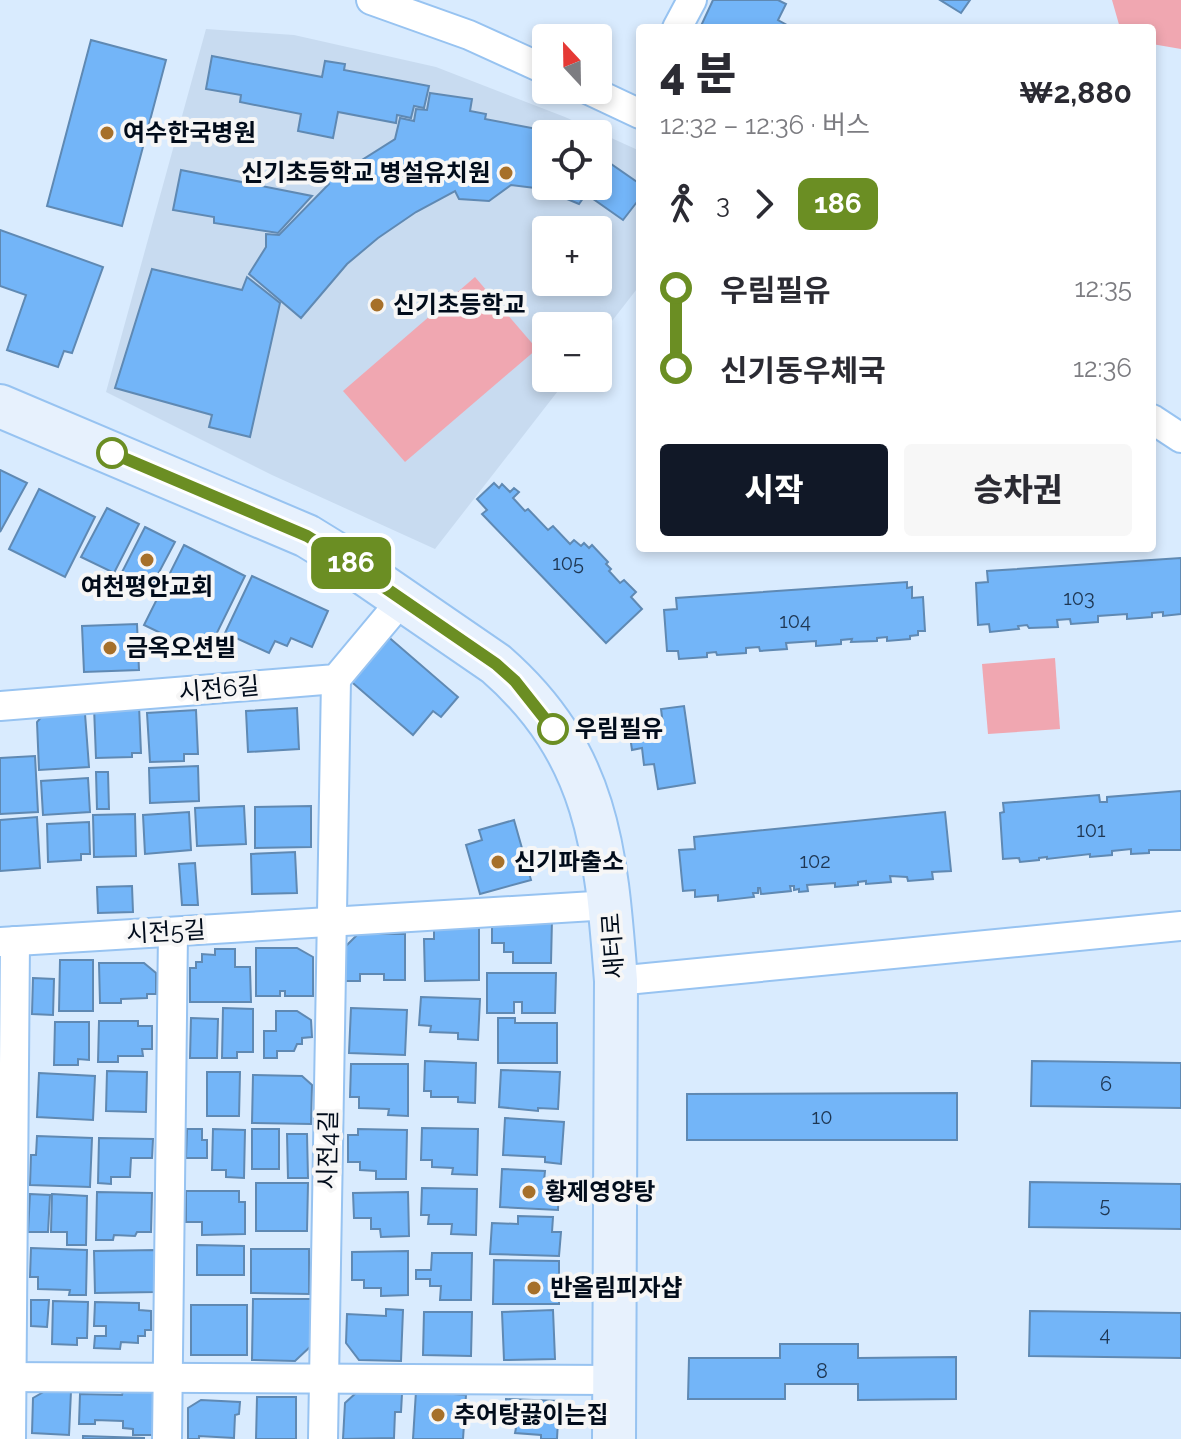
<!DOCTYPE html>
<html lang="ko">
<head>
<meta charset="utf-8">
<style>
  :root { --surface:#fff; --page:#f7f7f7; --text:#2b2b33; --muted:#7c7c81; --accent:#111827 }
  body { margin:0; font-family:Raleway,"Noto Sans KR",sans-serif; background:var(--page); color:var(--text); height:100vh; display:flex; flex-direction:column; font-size:30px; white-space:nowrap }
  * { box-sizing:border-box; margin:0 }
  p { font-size:26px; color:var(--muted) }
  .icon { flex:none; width:44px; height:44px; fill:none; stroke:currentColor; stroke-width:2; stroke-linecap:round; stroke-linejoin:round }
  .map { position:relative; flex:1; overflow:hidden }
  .panel { position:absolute; left:636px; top:24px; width:520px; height:528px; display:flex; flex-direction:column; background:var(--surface); border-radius:8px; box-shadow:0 4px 12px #0003 }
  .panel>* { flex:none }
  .badge { padding:0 16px; border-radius:12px; font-size:28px; line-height:52px }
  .needle { width:52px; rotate:338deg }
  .fabs { position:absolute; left:532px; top:24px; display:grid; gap:16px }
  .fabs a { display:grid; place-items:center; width:80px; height:80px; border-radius:8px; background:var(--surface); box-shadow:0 4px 12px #0003; font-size:40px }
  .map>.badge { position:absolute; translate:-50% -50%; box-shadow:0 0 0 4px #fff }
  .legs { display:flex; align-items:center; gap:12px; height:88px; padding:0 24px; font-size:26px }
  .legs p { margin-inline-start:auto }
  .headline { display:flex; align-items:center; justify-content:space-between; height:136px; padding:0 24px }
  h1 { font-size:44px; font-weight:800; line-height:60px }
  .primary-button { display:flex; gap:16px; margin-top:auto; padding:16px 24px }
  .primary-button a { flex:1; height:92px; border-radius:8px; background:var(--accent); color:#fff; font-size:32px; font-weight:800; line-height:92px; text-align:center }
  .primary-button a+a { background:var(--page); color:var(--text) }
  ul { padding:0 24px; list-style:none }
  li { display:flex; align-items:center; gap:28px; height:80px; font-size:30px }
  li i { display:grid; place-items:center; width:12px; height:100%; margin:0 10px; background:currentColor }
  li i::after { content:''; width:20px; height:20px; margin:-10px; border:6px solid; border-radius:50%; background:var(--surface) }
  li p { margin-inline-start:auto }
  li:first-child i { background:linear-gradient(#0000 50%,currentColor 0) }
  li:last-child i { background:linear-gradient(currentColor 50%,#0000 0) }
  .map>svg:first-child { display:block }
  .built { fill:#c8dbf0; fill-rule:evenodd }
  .green { fill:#f0a7b1 }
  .building { fill:#73b5f8; stroke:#5f89b3; stroke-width:2 }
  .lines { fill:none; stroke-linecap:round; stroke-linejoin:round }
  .street-casing { stroke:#97c3f1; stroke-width:32 }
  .secondary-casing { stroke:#97c3f1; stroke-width:46 }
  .street { stroke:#fff; stroke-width:28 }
  .secondary { stroke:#e7f1fd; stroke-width:42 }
  .line-1-casing { stroke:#fff; stroke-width:18 }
  .line-1 { stroke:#6b8e23; stroke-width:12 }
  .poi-dot { fill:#a6702a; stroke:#f6f6f6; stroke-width:3 }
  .stop-1-dot { fill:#fff; stroke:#6b8e23; stroke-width:4 }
  .labels { text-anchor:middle; stroke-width:8; stroke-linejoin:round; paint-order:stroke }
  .number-label { font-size:20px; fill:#1e3652 }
  .poi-label { font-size:24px; font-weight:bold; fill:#010c1b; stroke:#f6f6f6; text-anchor:start }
  .street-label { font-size:24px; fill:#010c1b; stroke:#f6f6f6 }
  .stop-label { font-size:24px; font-weight:bold; fill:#010c1b; stroke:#f6f6f6; text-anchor:start }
</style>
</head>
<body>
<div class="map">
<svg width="1181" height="1439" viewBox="0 0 1181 1439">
  <rect width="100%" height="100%" fill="#d9ebfe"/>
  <!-- built -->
  <path class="built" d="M206,29L294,35L436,67L565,117L640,151V285L598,339V326H546V378H568L435,549L272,475L106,392ZM546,134H598V186H546ZM546,230H598V282H546Z"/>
  <!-- green -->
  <g class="green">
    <polygon points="1112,0 1181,0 1181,49 1152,44 1152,28 1120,28"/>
    <polygon points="475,277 537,349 405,462 343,391"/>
    <polygon points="1055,658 1060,729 988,734 982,664"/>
  </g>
  <!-- building -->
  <g class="building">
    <polygon points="713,0 778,0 786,4 778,20 787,25 785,28 700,28"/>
    <polygon points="940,0 970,0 961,13"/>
    <polygon points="91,40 166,60 122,226 47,206"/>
    <polygon points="212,56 322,77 325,61 345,64 344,70 429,86 424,108 414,106 411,118 397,115 396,123 338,112 333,138 298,131 301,114 240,102 241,95 206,89"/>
    <polygon points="430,93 472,99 470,111 486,114 485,119 563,134 546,134 546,186 598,186 598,155 640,184 640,198 623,220 586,194 579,204 543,189 511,185 489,201 459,199 455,191 416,212 378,238 347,264 301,318 249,274 266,247 266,234 279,235 329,184 323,177 339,164 346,170 395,139 400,118 414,121 416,109 427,110"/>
    <polygon points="181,170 312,196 278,233 214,223 214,217 173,210"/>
    <polygon points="0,230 103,267 72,353 64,351 58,367 7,350 26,295 0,286"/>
    <polygon points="152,269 242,290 247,277 280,303 250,437 209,427 212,415 115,388"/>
    <polygon points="0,470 27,483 0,532"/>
    <polygon points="494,483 499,488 502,484 510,492 514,488 519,492 513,498 525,511 528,509 548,530 553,526 570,544 574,540 581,546 584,543 589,548 592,545 608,562 606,564 611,569 609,571 620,583 624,580 636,592 631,597 642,609 606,643 482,514 487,510 477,499"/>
    <polygon points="39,489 95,517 65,577 9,549"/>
    <polygon points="107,508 139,524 114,573 81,557"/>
    <polygon points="145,527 175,542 148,593 119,578"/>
    <polygon points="184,545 245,576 206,655 144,625"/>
    <polygon points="1181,558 1181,614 1163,616 1163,612 1152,613 1152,617 1127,619 1127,614 1098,616 1098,622 1071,624 1070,619 1057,620 1058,627 1029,628 1027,625 1018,626 1019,629 990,632 989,624 978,625 976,583 988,582 987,571"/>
    <polygon points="252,576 328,611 312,647 291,638 287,646 275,641 269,653 225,633"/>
    <polygon points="907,582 907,588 912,587 912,598 923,597 925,631 918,631 918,635 910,636 910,639 887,641 887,637 877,638 877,641 851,642 852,639 841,640 841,644 816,646 816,641 786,643 787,649 760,651 759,647 746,648 746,653 717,655 716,652 707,653 707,657 679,659 678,651 667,651 664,610 677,609 676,598"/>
    <polygon points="137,624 139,670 84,672 82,626"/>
    <polygon points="385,634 458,697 441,717 433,711 413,735 347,678"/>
    <polygon points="76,705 85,714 89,767 39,770 37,722 43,715"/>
    <polygon points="139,705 141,753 132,753 132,757 96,758 94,707"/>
    <polygon points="684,706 695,783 658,789 654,764 644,765 642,748 632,750 629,729 663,724 661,709"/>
    <polygon points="297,708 299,749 248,752 246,711"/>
    <polygon points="196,710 198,754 184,754 184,761 150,762 147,713"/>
    <polygon points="35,756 38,812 0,814 0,758"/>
    <polygon points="198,766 199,801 150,803 149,768"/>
    <polygon points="96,772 108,772 109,809 97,809"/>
    <polygon points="88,778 90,812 43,815 41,781"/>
    <polygon points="1181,791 1181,850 1149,850 1149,853 1131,854 1131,849 1112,851 1112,855 1090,857 1090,854 1047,859 1047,857 1039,858 1039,860 1020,862 1019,858 1003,859 1000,813 1004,812 1003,803 1099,795 1100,802 1107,802 1107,797"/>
    <polygon points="244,806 246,844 197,846 195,808"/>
    <polygon points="311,806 311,847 255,848 255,807"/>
    <polygon points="189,812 191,850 145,854 143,815"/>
    <polygon points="945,812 951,871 932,872 933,879 908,881 907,877 890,876 891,882 866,884 866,881 858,882 858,885 835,887 835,883 807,885 808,891 799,892 799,889 794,890 794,886 790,886 791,891 761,894 760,888 758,888 758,893 753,893 754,897 718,901 718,895 695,897 695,890 683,891 679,850 695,849 694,837"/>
    <polygon points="135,814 136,856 94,857 93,815"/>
    <polygon points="37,817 40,868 0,871 0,820"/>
    <polygon points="514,820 531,880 480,894 466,845 482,840 479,830"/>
    <polygon points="89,822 90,854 81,854 81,860 48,862 47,824"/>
    <polygon points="295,852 297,893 252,894 251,854"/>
    <polygon points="195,863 198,905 182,905 179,864"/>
    <polygon points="132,886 133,912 98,913 97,887"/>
    <polygon points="492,919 552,919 551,963 513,963 513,952 504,952 504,943 492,943"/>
    <polygon points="479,926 479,980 425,981 424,939 434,939 434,927"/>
    <polygon points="358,934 405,934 405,980 384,980 384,974 360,974 360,981 345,981 345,947"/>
    <polygon points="256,948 297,948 313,957 313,996 285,996 285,991 280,991 280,996 256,996"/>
    <polygon points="215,949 235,949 235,967 250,967 251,1002 190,1002 190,968 196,968 196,962 202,962 202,954 215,955"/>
    <polygon points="60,960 93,960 93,1011 59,1011"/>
    <polygon points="99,963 144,963 156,973 156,994 147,994 147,998 121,999 121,1003 100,1003"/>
    <polygon points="487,973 556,973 555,1013 522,1013 522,1002 514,1002 514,1013 487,1013"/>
    <polygon points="33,978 54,979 53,1015 32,1014"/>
    <polygon points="421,997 480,999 478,1040 458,1039 458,1033 430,1032 431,1026 419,1025"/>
    <polygon points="223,1008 253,1009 253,1052 237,1052 237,1058 222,1058"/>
    <polygon points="351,1008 407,1010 405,1055 349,1053"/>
    <polygon points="276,1011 297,1011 311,1020 312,1037 302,1038 302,1044 297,1044 294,1051 277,1051 277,1058 264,1058 264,1031 276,1031"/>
    <polygon points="191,1018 218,1019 217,1058 190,1058"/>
    <polygon points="498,1018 515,1018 515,1023 557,1023 557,1063 498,1063"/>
    <polygon points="99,1021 138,1021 138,1026 152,1026 152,1049 142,1049 143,1056 118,1056 118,1062 98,1062"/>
    <polygon points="55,1022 89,1022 89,1060 78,1059 78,1065 54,1065"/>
    <polygon points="425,1061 476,1063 475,1103 458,1102 458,1097 431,1097 431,1091 424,1091"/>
    <polygon points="1032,1061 1181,1063 1181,1108 1031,1106"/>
    <polygon points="351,1064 408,1064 408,1116 388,1115 389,1109 359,1108 359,1097 350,1097"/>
    <polygon points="501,1070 560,1072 558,1109 538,1108 538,1111 499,1107"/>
    <polygon points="107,1071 147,1072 146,1112 106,1111"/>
    <polygon points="207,1072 240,1072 239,1116 207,1116"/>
    <polygon points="39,1073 95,1076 93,1120 37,1117"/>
    <polygon points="253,1075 302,1076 312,1085 311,1124 252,1123"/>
    <polygon points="957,1093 957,1140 687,1140 687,1094"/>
    <polygon points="505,1118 564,1122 561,1164 545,1162 545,1157 503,1155"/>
    <polygon points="422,1128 478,1129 477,1175 452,1174 453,1168 432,1167 432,1160 421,1160"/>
    <polygon points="187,1129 202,1129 202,1140 207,1140 207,1158 186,1158"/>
    <polygon points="213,1129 245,1130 244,1178 226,1177 226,1170 212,1170"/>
    <rect x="252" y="1129" width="27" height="40"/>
    <polygon points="358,1129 407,1130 406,1179 376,1179 376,1171 360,1170 360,1162 348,1162 348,1135 358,1135"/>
    <polygon points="287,1134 307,1134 308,1178 288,1178"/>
    <polygon points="37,1136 92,1138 90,1187 30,1185 31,1155 36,1155"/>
    <polygon points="99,1138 153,1139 152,1158 131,1158 130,1177 111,1177 111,1184 98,1183"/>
    <polygon points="502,1169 545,1171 544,1181 559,1182 558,1210 500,1207"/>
    <polygon points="1030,1182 1181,1184 1181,1229 1029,1227"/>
    <polygon points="256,1183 308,1183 307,1231 256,1231"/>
    <polygon points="422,1188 477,1189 476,1235 451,1234 452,1224 428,1224 429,1215 421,1215"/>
    <polygon points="186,1191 239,1191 239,1202 245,1202 245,1234 202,1235 202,1222 186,1222"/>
    <polygon points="97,1192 152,1193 151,1232 137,1232 135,1236 114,1235 113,1240 96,1240"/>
    <polygon points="408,1192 409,1236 381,1237 380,1229 371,1229 371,1218 354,1218 353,1193"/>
    <polygon points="30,1194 50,1195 48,1232 28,1232"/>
    <polygon points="52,1194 87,1196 86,1245 67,1245 67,1232 51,1232"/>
    <polygon points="518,1216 553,1217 552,1232 561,1232 559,1256 490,1254 492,1223 518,1224"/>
    <polygon points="197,1245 244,1246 244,1275 197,1275"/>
    <polygon points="31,1248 87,1250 86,1295 69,1295 70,1290 38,1289 38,1277 30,1277"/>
    <polygon points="251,1249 309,1249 309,1294 251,1293"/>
    <polygon points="156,1250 156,1292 95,1293 94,1251"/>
    <polygon points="408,1251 408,1295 381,1296 381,1288 364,1288 364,1280 352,1280 352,1252"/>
    <polygon points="432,1253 472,1253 471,1300 440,1300 441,1286 430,1286 430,1279 416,1279 416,1270 431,1270"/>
    <polygon points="494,1260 559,1261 559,1304 493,1304"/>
    <polygon points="253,1299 312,1299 312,1345 295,1361 252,1360"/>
    <polygon points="31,1300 49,1300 47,1327 31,1326"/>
    <polygon points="53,1301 88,1302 87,1338 77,1338 77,1345 52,1344"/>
    <polygon points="95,1302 139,1303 139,1310 151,1311 151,1330 145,1330 145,1336 138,1336 138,1343 121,1342 120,1349 94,1348 95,1336 106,1336 106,1326 94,1326"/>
    <rect x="191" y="1305" width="56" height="50"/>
    <polygon points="386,1309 403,1310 401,1361 359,1360 346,1343 347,1314 386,1316"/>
    <polygon points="553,1310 555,1359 504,1360 502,1312"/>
    <polygon points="1030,1311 1181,1313 1181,1358 1029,1356"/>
    <polygon points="424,1312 472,1312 471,1356 423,1355"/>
    <polygon points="780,1344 858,1344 858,1358 956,1357 956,1399 858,1400 858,1384 785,1384 785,1399 688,1399 689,1358 780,1358"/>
    <polygon points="142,1387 157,1396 156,1435 133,1435 133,1429 123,1428 123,1421 95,1420 95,1424 79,1424 80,1394 122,1395 124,1388"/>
    <polygon points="47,1390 71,1391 69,1435 32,1433 33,1398"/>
    <polygon points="416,1391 466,1395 463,1439 413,1439"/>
    <polygon points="357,1392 402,1394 401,1412 395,1412 394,1438 343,1439 345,1403"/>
    <polygon points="257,1397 296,1397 296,1439 256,1439"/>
    <polygon points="506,1399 559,1401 557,1439 541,1439 541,1435 515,1433 516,1428 510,1425 511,1409 506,1408"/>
    <polygon points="201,1400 240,1402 239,1414 235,1415 234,1438 199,1436 199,1439 188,1439 188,1408"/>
    <polygon points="83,1436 144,1438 144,1439 83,1439"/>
  </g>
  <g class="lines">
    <defs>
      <g id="street">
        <polyline points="371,0 469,35 546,70"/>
        <polyline points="677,28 692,0"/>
        <polyline points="589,90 640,114"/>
        <polyline points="1152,419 1181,438"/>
        <polyline points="0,706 336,679 402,600"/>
        <polyline points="0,942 610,905"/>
        <polyline points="616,981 1181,926"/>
        <polyline points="0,1377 614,1380"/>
        <polyline points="11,1439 15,941"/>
        <polyline points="167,1439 173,932"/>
        <polyline points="323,1439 336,679"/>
      </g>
      <path id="secondary" d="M0,406L307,536L333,552L496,664C600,755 606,853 616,981L614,1439"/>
    </defs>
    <!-- street casing -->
    <use href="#street" class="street-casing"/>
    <!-- secondary casing -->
    <use href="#secondary" class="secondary-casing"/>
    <!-- street -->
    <use href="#street" class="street"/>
    <!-- secondary -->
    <use href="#secondary" class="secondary"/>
  </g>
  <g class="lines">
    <defs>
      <polyline id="line-1" points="112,453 307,536 333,552 496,664 515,681 553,729"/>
    </defs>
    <!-- line-1 casing -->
    <use href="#line-1" class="line-1-casing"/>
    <!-- line-1 -->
    <use href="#line-1" class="line-1"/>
  </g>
  <!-- markers -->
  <g class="poi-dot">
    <circle cx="107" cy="133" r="8"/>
    <circle cx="506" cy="173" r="8"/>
    <circle cx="377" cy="305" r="8"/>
    <circle cx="147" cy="560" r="8"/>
    <circle cx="110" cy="648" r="8"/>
    <circle cx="498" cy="862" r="8"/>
    <circle cx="529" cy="1192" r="8"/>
    <circle cx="534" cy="1288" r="8"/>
    <circle cx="438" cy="1415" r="8"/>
  </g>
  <g class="stop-1-dot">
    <circle cx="112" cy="453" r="14"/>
    <circle cx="553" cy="729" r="14"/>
  </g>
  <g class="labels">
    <!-- number labels -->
    <g class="number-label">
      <text x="568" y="570">105</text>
      <text x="1079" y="605">103</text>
      <text x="795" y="628">104</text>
      <text x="1091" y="837">101</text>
      <text x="815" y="868">102</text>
      <text x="1106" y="1091">6</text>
      <text x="822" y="1124">10</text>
      <text x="1105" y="1212">5</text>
      <text x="1105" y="1341">4</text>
      <text x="822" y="1378">8</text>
    </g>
    <!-- poi labels -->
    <g class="poi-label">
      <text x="123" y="141">여수한국병원</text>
      <text x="490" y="181" text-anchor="end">신기초등학교 병설유치원</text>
      <text x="393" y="313">신기초등학교</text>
      <text x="147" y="595" text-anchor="middle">여천평안교회</text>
      <text x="126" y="656">금옥오션빌</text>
      <text x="514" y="870">신기파출소</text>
      <text x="545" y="1200">황제영양탕</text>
      <text x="550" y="1296">반올림피자샵</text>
      <text x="454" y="1423">추어탕끓이는집</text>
    </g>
    <!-- street labels -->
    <g class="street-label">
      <text transform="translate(219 689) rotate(-5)" y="8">시전6길</text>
      <text transform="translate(166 932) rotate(-3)" y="8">시전5길</text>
      <text transform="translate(613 946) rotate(-94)" y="8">새터로</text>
      <text transform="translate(328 1150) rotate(-89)" y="8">시전4길</text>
    </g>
    <!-- stop labels -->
    <g class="stop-label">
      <text x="575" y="737">우림필유</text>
    </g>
  </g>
</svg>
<div class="fabs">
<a><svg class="needle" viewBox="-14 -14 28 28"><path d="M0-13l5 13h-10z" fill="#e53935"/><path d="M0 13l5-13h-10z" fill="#7c7c81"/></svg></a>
<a><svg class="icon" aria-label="locate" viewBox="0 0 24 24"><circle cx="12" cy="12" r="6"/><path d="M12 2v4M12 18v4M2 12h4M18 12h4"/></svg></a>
<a>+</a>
<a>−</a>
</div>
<b class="badge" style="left:351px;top:563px;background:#6b8e23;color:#fff">186</b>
<section class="panel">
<div class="headline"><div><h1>4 분</h1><p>12:32 – 12:36 · 버스</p></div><b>₩2,880</b></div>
<div class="legs"><svg class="icon" aria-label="walk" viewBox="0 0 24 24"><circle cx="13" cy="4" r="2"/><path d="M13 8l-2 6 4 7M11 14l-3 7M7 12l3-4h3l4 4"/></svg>3<svg class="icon" aria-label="forward" viewBox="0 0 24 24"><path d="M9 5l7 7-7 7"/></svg><b class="badge" style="background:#6b8e23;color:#fff">186</b></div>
<ul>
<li><i style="color:#6b8e23"></i><b>우림필유</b><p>12:35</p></li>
<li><i style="color:#6b8e23"></i><b>신기동우체국</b><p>12:36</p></li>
</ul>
<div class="primary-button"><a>시작</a><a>승차권</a></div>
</section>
</div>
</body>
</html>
